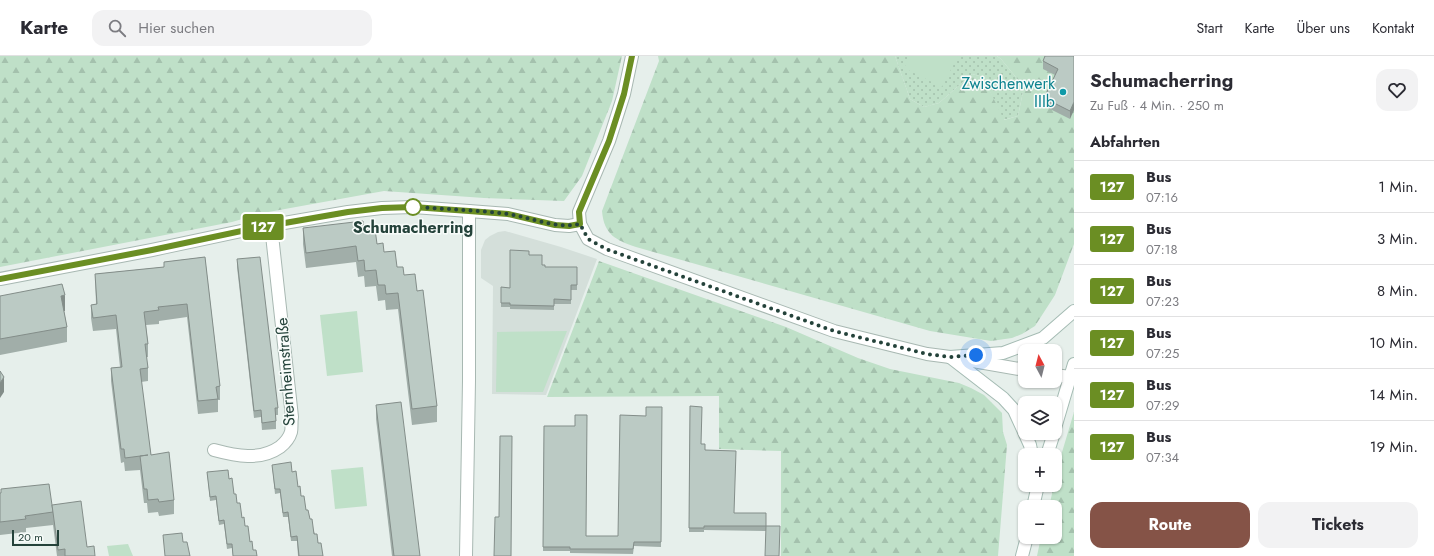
<!DOCTYPE html>
<html lang="de">
<head>
<meta charset="utf-8">
<style>
  :root { --surface:#fff; --page:#f2f2f3; --text:#2b2b33; --muted:#7c7c81; --line:#e1e1e2; --accent:#855347 }
  body { margin:0; font-family:Jost,sans-serif; background:var(--page); color:var(--text); height:100vh; display:flex; flex-direction:column; font-size:15px; white-space:nowrap }
  * { box-sizing:border-box; margin:0 }
  p { font-size:13px; color:var(--muted) }
  .icon { flex:none; width:22px; height:22px; fill:none; stroke:currentColor; stroke-width:2; stroke-linecap:round; stroke-linejoin:round }
  .map { position:relative; flex:1; overflow:hidden }
  .side { display:flex; flex-direction:column; background:var(--surface); width:360px }
  .side>* { flex:none }
  .badge { padding:0 8px; border-radius:3px; font-size:14px; line-height:26px }
  .needle { width:26px; rotate:353deg }
  .controls { position:absolute; left:1018px; top:288px; display:grid; gap:8px }
  .controls a { display:grid; place-items:center; width:44px; height:44px; border-radius:8px; background:var(--surface); box-shadow:0 1px 3px #0004; font-size:20px }
  .scale { position:absolute; left:12px; bottom:10px; width:47px; box-sizing:border-box; padding-left:4px; border:2px solid #24423a; border-top:0; font-size:11px; line-height:14px; white-space:nowrap; color:#24423a; -webkit-text-stroke:3px #f7fbf9; paint-order:stroke }
  .you { position:absolute; width:20px; height:20px; margin:-10px; border:3px solid #fff; border-radius:50%; background:#1a73e8; box-shadow:0 0 0 6px #1a73e833 }
  .map>.badge { position:absolute; translate:-50% -50%; box-shadow:0 0 0 2px #fff }
  h2 { padding:0 16px; font-size:15px; line-height:36px }
  .round { display:grid; place-items:center; flex:none; width:42px; height:42px; border-radius:12px; background:var(--page) }
  .overview { display:flex; align-items:center; justify-content:space-between; height:68px; padding:0 16px }
  h1 { font-size:19px; font-weight:700; line-height:30px }
  .primary-button { display:flex; gap:8px; margin-top:auto; padding:8px 16px }
  .primary-button a { flex:1; height:46px; border-radius:12px; background:var(--accent); color:#fff; font-size:16px; font-weight:700; line-height:46px; text-align:center }
  .primary-button a+a { background:var(--page); color:var(--text) }
  ul { padding:0; list-style:none }
  li { display:flex; align-items:center; gap:12px; height:52px; padding:0 16px; border-top:1px solid var(--line) }
  li div { flex:1 }
  li b { display:block; font-size:15px }
  li em { font-style:normal }
  li .badge { min-width:44px; font-weight:700; text-align:center }
  header { display:flex; align-items:center; gap:24px; box-sizing:border-box; height:56px; padding:0 20px; background:var(--surface); border-bottom:1px solid var(--line) }
  header strong { font-size:19px }
  nav { display:flex; gap:22px; margin-inline-start:auto; font-size:14px }
  .search { width:280px; height:36px; background:var(--page); display:flex; align-items:center; gap:10px; box-sizing:border-box; padding:0 14px; border-radius:12px; color:var(--muted); font-size:15px }
  main { display:flex; flex:1; min-height:0 }
  .map>svg:first-child { display:block }
  .built { fill:#d4dfda }
  .grass { fill:url(#grass-dots) }
  .forest { fill:url(#forest-firs) }
  .park { fill:#bfe0c8 }
  .lines { fill:none; stroke-linecap:round; stroke-linejoin:round }
  .minor-casing { stroke:#a8b8b2; stroke-width:14 }
  .tertiary-casing { stroke:#a8b8b2; stroke-width:14 }
  .secondary-casing { stroke:#a4bbb3; stroke-width:14 }
  .minor { stroke:#fff; stroke-width:12 }
  .tertiary { stroke:#fff; stroke-width:12 }
  .secondary { stroke:#fff; stroke-width:12 }
  .wall { fill:#a1aea9 }
  .shaded-wall { fill:#838d89 }
  .building { fill:#bbcac4; stroke:#838d89 }
  .line-casing { stroke:#fff; stroke-width:9 }
  .line { stroke:#6b8e23; stroke-width:6 }
  .walk { stroke:#24423a; stroke-width:4; stroke-dasharray:0 7.2 }
  .culture-dot { fill:#0f9aa8; stroke:#f7fbf9; stroke-width:1.5 }
  .stop-dot { fill:#fff; stroke:#6b8e23; stroke-width:2 }
  .labels { text-anchor:middle; stroke-width:3; stroke-linejoin:round; paint-order:stroke }
  .culture-label { font-size:16px; fill:#0d838f; stroke:#f7fbf9; text-anchor:end }
  .stop-label { font-size:16px; font-weight:bold; fill:#24423a; stroke:#f7fbf9 }
  .street-label { font-size:16px; fill:#24423a; stroke:#f7fbf9 }
</style>
</head>
<body>
<header>
<strong>Karte</strong>
<div class="search"><svg class="icon" aria-label="search" viewBox="0 0 24 24"><circle cx="10" cy="10" r="6"/><path d="M15 15l6 6"/></svg>Hier suchen</div>
<nav><a>Start</a><a>Karte</a><a>Über uns</a><a>Kontakt</a></nav>
</header>
<main>
<div class="map">
<svg width="1074" height="500" viewBox="0 0 1074 500">
  <defs>
    <pattern id="grass-dots" width="8" height="8" patternUnits="userSpaceOnUse"><rect width="8" height="8" fill="#bfe0c8"/><path d="M2 2h.1M6 6h.1" fill="none" stroke="#a4c1ad" stroke-width="1.8" stroke-linecap="round"/></pattern>
    <pattern id="forest-firs" width="22" height="20" patternUnits="userSpaceOnUse"><rect width="22" height="20" fill="#bfe0c8"/><path d="M5 1l3.5 6h-7zM16 11l3.5 6h-7z" fill="#a4c1ad"/></pattern>
  </defs>
  <rect width="100%" height="100%" fill="#e6efeb"/>
  <!-- built -->
  <polygon class="built" points="505,175 561,191 597,203 546,339 492,338 493,230 481,222 481,194 485,184 490,180 498,176"/>
  <!-- grass -->
  <polygon class="grass" points="895,0 997,0 1001,3 1024,31 1018,60 1003,64 983,21 972,18 939,47 924,51 910,43"/>
  <!-- forest -->
  <g class="forest">
    <polygon points="0,0 622,0 612,45 582,120 564,145 484,142 384,135 263,157 232,166 0,211"/>
    <path d="M658,0H895L910,43L924,51L939,47L972,18L983,21L1004,64L1018,60L1024,31L1001,3L997,0H1074V188L1055,239L1035,270L1022,278L1012,282L991,285L930,275L636,191C616,184 604,179 602,155L659,5Z"/>
    <polygon points="599,205 786,271 858,302 890,313 959,327 971,332 984,339 1002,357 1003,376 1007,389 998,500 781,500 781,395 719,393 719,340 547,341"/>
    <polygon points="1074,356 1074,500 1037,500 1041,481 1055,481 1055,451 1049,451 1054,429 1055,429 1060,403"/>
  </g>
  <!-- park -->
  <g class="park">
    <polygon points="910,0 958,0 942,31 904,12"/>
    <polygon points="357,255 363,316 327,320 320,259"/>
    <polygon points="567,275 543,336 496,336 497,276"/>
    <polygon points="363,411 367,450 335,453 331,414"/>
    <polygon points="128,488 133,500 109,500 107,490"/>
  </g>
  <g class="lines">
    <defs>
      <g id="minor">
        <polyline points="0,223 152,194 255,172 348,156 382,152 413,151 469,155 508,158 555,169 569,170 580,168"/>
        <path d="M214,394C236,400 260,405 280,391C285,387 289,383 291,376C292,372 291,366 292,361L271,170"/>
        <polyline points="466,500 469,325 469,155"/>
      </g>
      <g id="tertiary">
        <polyline points="632,0 624,38 609,85 579,156 580,168 588,183 607,193 834,275 927,298 950,301 1025,314"/>
        <polyline points="1055,319 1070,321"/>
      </g>
      <g id="secondary">
        <polyline points="950,301 1003,297 1043,282 1074,255"/>
        <polyline points="950,301 1003,342 1014,354 1030,389 1032,399"/>
        <polyline points="1055,372 1074,308"/>
        <polyline points="1047,399 1054,377"/>
        <polyline points="1033,451 1038,429"/>
        <polyline points="1022,500 1027,481"/>
      </g>
    </defs>
    <!-- minor casing -->
    <use href="#minor" class="minor-casing"/>
    <!-- tertiary casing -->
    <use href="#tertiary" class="tertiary-casing"/>
    <!-- secondary casing -->
    <use href="#secondary" class="secondary-casing"/>
    <!-- minor -->
    <use href="#minor" class="minor"/>
    <!-- tertiary -->
    <use href="#tertiary" class="tertiary"/>
    <!-- secondary -->
    <use href="#secondary" class="secondary"/>
  </g>
  <!-- wall -->
  <g class="wall">
    <polygon points="1074,0 1070,63 1044,50 1044,42 1055,19 1043,13 1043,5"/>
    <polygon points="303,172 364,174 377,188 417,235 437,350 437,366 412,369 398,253 386,254 385,244 378,245 376,230 365,231 364,220 358,221 356,206 306,212 303,188"/>
    <polygon points="529,199 545,211 577,211 577,234 571,234 571,248 554,248 554,254 510,253 510,251 501,251 501,231 510,232"/>
    <polygon points="205,201 220,330 220,344 218,344 218,356 198,358 187,261 159,265 159,268 146,269 148,288 148,301 146,301 148,312 148,325 141,326 151,399 174,444 174,458 159,460 158,456 148,457 147,447 144,447 140,414 125,415 124,406 121,407 111,325 111,312 120,311 116,273 93,275 91,262 91,249 96,248 95,218 164,211 164,206"/>
    <polygon points="237,203 278,352 278,359 276,359 276,373 262,374 261,361 254,362 237,211"/>
    <polygon points="0,240 65,255 64,255 67,271 67,286 0,299"/>
    <polygon points="376,349 420,500 392,500 376,363"/>
    <polygon points="690,350 701,388 705,394 734,457 766,457 766,475 704,474 704,476 689,476"/>
    <polygon points="662,351 661,491 634,490 633,498 570,497 570,495 543,495 544,370 586,480 618,480 646,360"/>
    <polygon points="272,409 292,416 323,500 298,500 297,485 291,485 288,461 283,461 280,437 275,438"/>
    <polygon points="207,416 229,423 253,494 257,500 233,500 232,492 227,493 224,468 219,469 216,444 210,445"/>
    <polygon points="1,433 52,452 95,500 57,500 53,469 26,472 26,476 0,479 0,437 1,437"/>
  </g>
  <!-- shaded-wall -->
  <g class="shaded-wall">
    <polygon points="1074,46 1074,54 1070,63 1070,55"/>
    <polygon points="65,239 65,255 61,255 61,240"/>
    <polygon points="4,321 4,336 0,342 0,327"/>
  </g>
  <!-- building -->
  <g class="building">
    <polygon points="1045,0 1074,0 1074,46 1070,55 1044,42 1058,13 1043,5"/>
    <polygon points="363,165 364,174 375,173 377,188 383,187 384,196 395,195 397,211 403,211 404,219 415,218 417,235 423,234 437,350 412,353 398,237 386,238 385,229 378,229 376,214 365,215 364,204 358,205 356,190 306,197 303,172"/>
    <polygon points="510,194 529,195 529,199 542,199 542,209 545,209 545,211 577,211 577,229 571,229 571,244 554,243 554,250 510,249 510,247 501,247 501,231 510,232"/>
    <polygon points="205,201 220,330 216,331 218,343 198,345 187,248 158,251 159,254 144,256 148,288 145,288 148,312 140,313 151,399 169,396 174,444 159,446 158,443 148,444 147,433 144,433 140,400 148,399 125,402 124,393 121,393 111,312 122,311 116,259 93,262 91,249 97,248 95,218 164,211 164,206"/>
    <polygon points="260,201 278,352 275,352 276,365 262,367 261,354 254,355 237,203"/>
    <polygon points="62,228 65,239 61,240 67,271 0,283 0,240"/>
    <polygon points="0,315 4,321 0,327"/>
    <polygon points="401,346 420,500 394,500 376,349"/>
    <polygon points="690,350 702,351 701,388 705,388 705,394 736,395 734,457 766,457 766,470 780,470 779,500 765,500 766,470 704,470 704,472 689,472"/>
    <polygon points="646,351 662,351 661,486 634,486 633,493 570,493 570,491 543,491 544,370 575,370 575,359 587,359 586,480 618,480 620,359 646,360"/>
    <polygon points="500,380 512,380 511,500 494,500 495,461 499,461"/>
    <polygon points="291,406 292,416 296,415 298,431 300,430 301,440 304,440 306,454 308,454 310,463 312,463 314,478 317,478 318,487 321,487 323,500 299,500 297,480 291,481 288,456 283,457 280,433 275,433 272,409"/>
    <polygon points="228,414 229,423 232,422 234,438 236,438 237,447 240,447 242,462 244,461 245,470 248,470 250,486 252,485 253,494 256,494 257,500 233,500 232,488 227,488 224,464 219,465 216,440 210,441 207,416"/>
    <polygon points="49,428 53,456 25,460 26,463 0,466 0,437 1,437 1,433"/>
    <polygon points="81,445 87,491 94,490 95,500 65,500 65,493 58,494 52,449"/>
    <polygon points="182,477 183,486 187,486 190,500 165,500 163,479"/>
  </g>
  <g class="lines">
    <defs>
      <polyline id="line" points="0,223 152,194 256,172 348,156 382,152 413,151 469,155 508,158 555,169 569,170 580,168 579,156 609,85 624,38 632,0"/>
    </defs>
    <!-- line casing -->
    <use href="#line" class="line-casing"/>
    <!-- line -->
    <use href="#line" class="line"/>
    <!-- walk -->
    <path class="walk" d="M413,151C445,153 477,154 508,158C533,162 555,173 580,168L588,183L606,193L834,275L927,298L950,301L976,299"/>
  </g>
  <!-- markers -->
  <circle class="culture-dot" cx="1063" cy="36" r="4"/>
  <circle class="stop-dot" cx="413" cy="151" r="8"/>
  <g class="labels">
    <!-- culture labels -->
    <g class="culture-label">
      <text x="1055" y="33">Zwischenwerk<tspan x="1055" dy="18">IIIb</tspan></text>
    </g>
    <!-- stop labels -->
    <g class="stop-label">
      <text x="413" y="177">Schumacherring</text>
    </g>
    <!-- street labels -->
    <g class="street-label">
      <text transform="translate(285 316) rotate(-94)" y="6">Sternheimstraße</text>
    </g>
  </g>
</svg>
<div class="controls">
<a><svg class="needle" viewBox="-14 -14 28 28"><path d="M0-13l5 13h-10z" fill="#e53935"/><path d="M0 13l5-13h-10z" fill="#7c7c81"/></svg></a>
<a><svg class="icon" aria-label="layers" viewBox="0 0 24 24"><path d="M12 4l9 5-9 5-9-5zM3 14l9 5 9-5"/></svg></a>
<a>+</a>
<a>−</a>
</div>
<div class="scale">20 m</div>
<div class="you" style="left:976px;top:299px"></div>
<b class="badge" style="left:263px;top:171px;background:#6b8e23;color:#fff">127</b>
</div>
<section class="side">
<div class="overview"><div><h1>Schumacherring</h1><p>Zu Fuß · 4 Min. · 250 m</p></div><a class="round"><svg class="icon" aria-label="heart" viewBox="0 0 24 24"><path d="M12 20l-8-8c-3-5 5-10 8-4 3-6 11-1 8 4z"/></svg></a></div>
<h2>Abfahrten</h2>
<ul>
<li><span class="badge" style="background:#6b8e23;color:#fff">127</span><div><b>Bus</b><p>07:16</p></div><em>1 Min.</em></li>
<li><span class="badge" style="background:#6b8e23;color:#fff">127</span><div><b>Bus</b><p>07:18</p></div><em>3 Min.</em></li>
<li><span class="badge" style="background:#6b8e23;color:#fff">127</span><div><b>Bus</b><p>07:23</p></div><em>8 Min.</em></li>
<li><span class="badge" style="background:#6b8e23;color:#fff">127</span><div><b>Bus</b><p>07:25</p></div><em>10 Min.</em></li>
<li><span class="badge" style="background:#6b8e23;color:#fff">127</span><div><b>Bus</b><p>07:29</p></div><em>14 Min.</em></li>
<li><span class="badge" style="background:#6b8e23;color:#fff">127</span><div><b>Bus</b><p>07:34</p></div><em>19 Min.</em></li>
</ul>
<div class="primary-button"><a>Route</a><a>Tickets</a></div>
</section>
</main>
</body>
</html>
